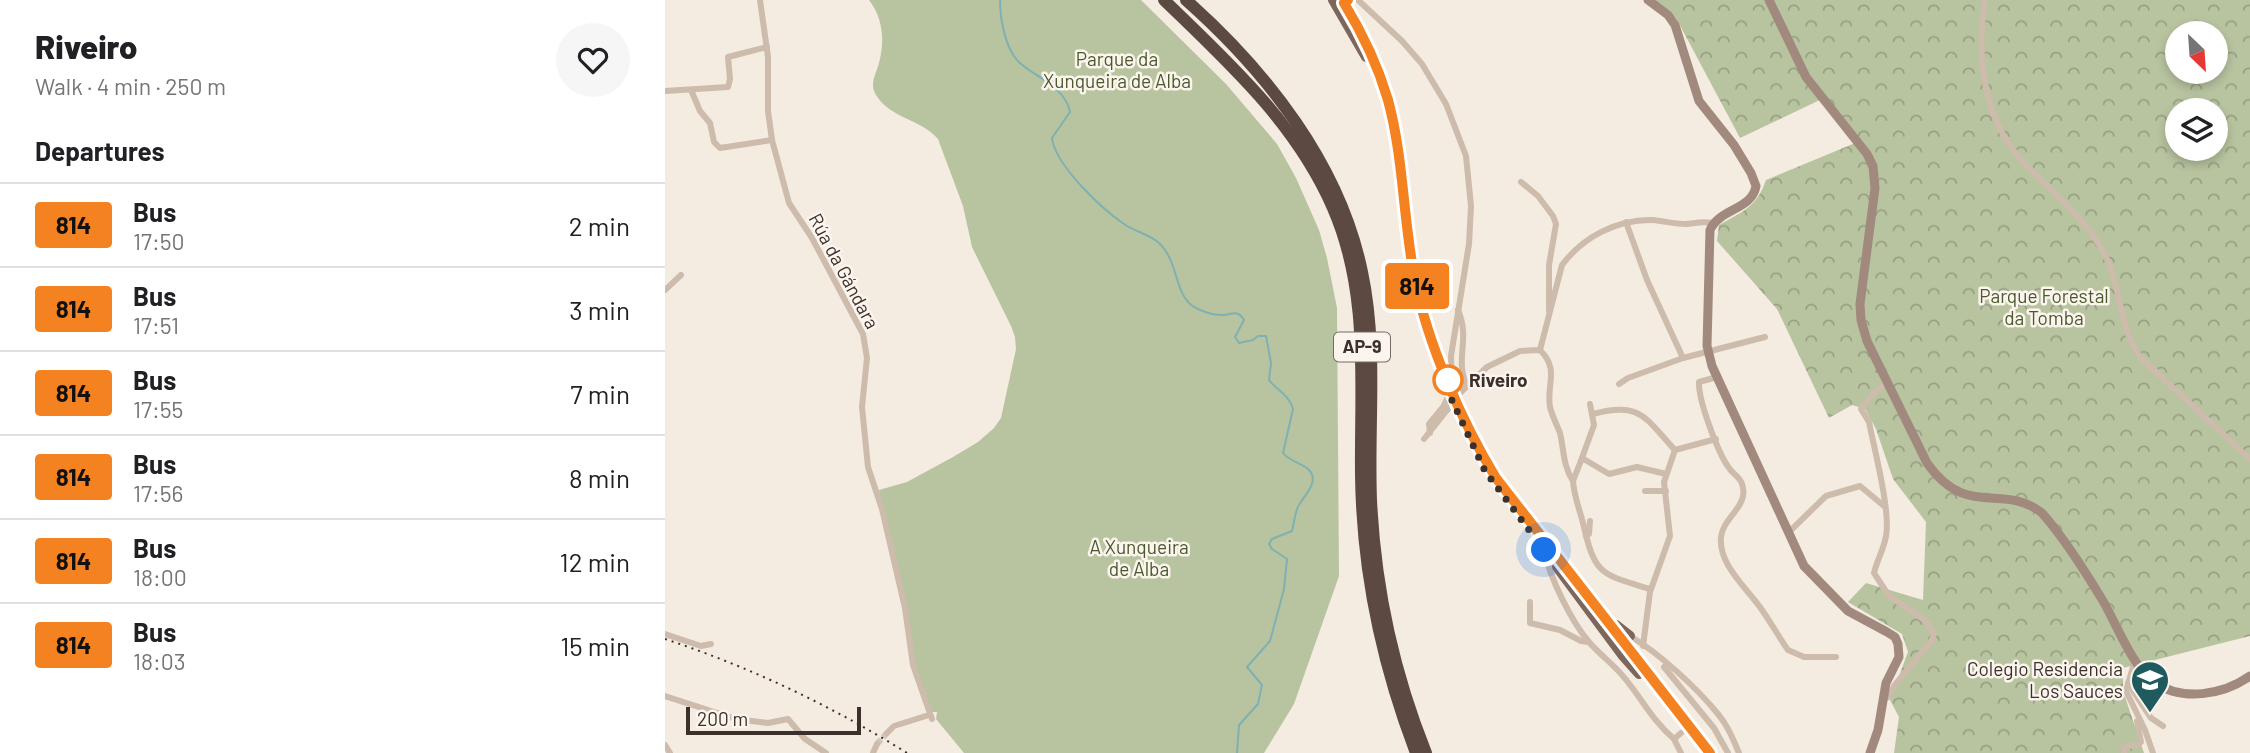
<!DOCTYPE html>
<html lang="en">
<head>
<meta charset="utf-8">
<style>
  :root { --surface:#fff; --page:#f6f6f6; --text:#202124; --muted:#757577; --line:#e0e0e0 }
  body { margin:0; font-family:Barlow,sans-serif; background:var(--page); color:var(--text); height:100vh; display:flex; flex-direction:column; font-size:26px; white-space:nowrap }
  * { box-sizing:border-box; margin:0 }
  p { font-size:23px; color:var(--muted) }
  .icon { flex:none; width:38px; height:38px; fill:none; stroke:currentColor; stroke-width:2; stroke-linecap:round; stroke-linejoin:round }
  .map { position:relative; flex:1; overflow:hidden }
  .sheet { display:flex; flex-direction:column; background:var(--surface); width:665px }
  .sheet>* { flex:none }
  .badge { padding:0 14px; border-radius:5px; font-size:24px; line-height:46px }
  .needle { width:46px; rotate:155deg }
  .controls { position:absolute; left:1500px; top:21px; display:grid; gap:14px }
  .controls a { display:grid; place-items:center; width:63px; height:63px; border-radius:50%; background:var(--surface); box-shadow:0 4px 10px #0003; font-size:35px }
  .scale { position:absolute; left:21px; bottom:18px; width:175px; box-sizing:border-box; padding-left:7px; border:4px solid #3b302b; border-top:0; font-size:19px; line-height:24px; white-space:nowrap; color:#3b302b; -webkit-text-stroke:5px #fbf5ee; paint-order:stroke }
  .you { position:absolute; width:35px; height:35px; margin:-18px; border:5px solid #fff; border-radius:50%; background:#1a73e8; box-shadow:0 0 0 10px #1a73e833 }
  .map>.badge { position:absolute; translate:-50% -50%; box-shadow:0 0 0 4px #fff }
  h2 { padding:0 35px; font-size:26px; line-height:63px }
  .round { display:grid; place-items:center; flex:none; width:74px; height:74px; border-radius:37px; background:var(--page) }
  .head { display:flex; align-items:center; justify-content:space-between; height:119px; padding:0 35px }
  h1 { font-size:33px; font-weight:800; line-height:52px }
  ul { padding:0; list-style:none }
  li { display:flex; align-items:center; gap:21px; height:84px; padding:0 35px; border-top:2px solid var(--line) }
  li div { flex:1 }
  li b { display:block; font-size:26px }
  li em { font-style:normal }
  li .badge { min-width:77px; font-weight:700; text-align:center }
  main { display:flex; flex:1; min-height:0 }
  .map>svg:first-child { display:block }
  .forest { fill:url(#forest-crowns); fill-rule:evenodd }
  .park { fill:#b8c4a0 }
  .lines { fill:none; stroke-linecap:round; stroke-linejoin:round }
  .stream { stroke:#7fb0b2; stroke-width:2 }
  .street-tunnel { stroke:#cfc6bd; stroke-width:6; stroke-dasharray:6 3; stroke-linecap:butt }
  .street { stroke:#cdbbac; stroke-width:6 }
  .secondary { stroke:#a18a7d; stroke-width:9 }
  .primary { stroke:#7d675c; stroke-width:10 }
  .highway { stroke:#5c4a42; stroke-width:12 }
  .rail { stroke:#3b302b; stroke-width:2; stroke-dasharray:2 5; stroke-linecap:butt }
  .street-bridge { stroke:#cdbbac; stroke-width:6 }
  .line-casing { stroke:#fff; stroke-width:16 }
  .line { stroke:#f58220; stroke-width:10 }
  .walk { stroke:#3b302b; stroke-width:7; stroke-dasharray:0 12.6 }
  .stop-dot { fill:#fff; stroke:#f58220; stroke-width:3.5 }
  .labels { text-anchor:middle; stroke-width:5; stroke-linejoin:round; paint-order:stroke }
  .shield { fill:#fbf5ee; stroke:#756b66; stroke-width:2 }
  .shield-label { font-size:18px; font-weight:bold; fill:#3b302b }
  .park-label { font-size:19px; fill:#4a5a2e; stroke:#fbf5ee }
  .street-label { font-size:19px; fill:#3b302b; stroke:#fbf5ee }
  .stop-label { font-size:19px; font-weight:bold; fill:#3b302b; stroke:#fbf5ee; text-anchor:start }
  .poi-label { font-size:19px; fill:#3b302b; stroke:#fbf5ee; text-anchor:end }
</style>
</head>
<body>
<main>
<section class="sheet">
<div class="head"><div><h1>Riveiro</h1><p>Walk · 4 min · 250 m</p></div><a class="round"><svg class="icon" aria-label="heart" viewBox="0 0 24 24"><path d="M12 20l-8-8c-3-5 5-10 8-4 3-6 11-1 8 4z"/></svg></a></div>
<h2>Departures</h2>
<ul>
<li><span class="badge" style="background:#f58220;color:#111">814</span><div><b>Bus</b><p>17:50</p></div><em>2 min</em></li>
<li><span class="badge" style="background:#f58220;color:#111">814</span><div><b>Bus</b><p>17:51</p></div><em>3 min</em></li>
<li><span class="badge" style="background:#f58220;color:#111">814</span><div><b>Bus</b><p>17:55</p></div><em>7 min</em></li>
<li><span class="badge" style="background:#f58220;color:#111">814</span><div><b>Bus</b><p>17:56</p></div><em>8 min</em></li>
<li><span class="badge" style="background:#f58220;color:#111">814</span><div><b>Bus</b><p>18:00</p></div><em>12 min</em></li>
<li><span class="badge" style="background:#f58220;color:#111">814</span><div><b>Bus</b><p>18:03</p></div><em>15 min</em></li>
</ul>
</section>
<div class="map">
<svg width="1585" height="753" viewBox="0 0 1585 753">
  <defs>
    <pattern id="forest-crowns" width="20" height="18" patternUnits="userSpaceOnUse" patternTransform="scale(1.75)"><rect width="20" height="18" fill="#b8c4a0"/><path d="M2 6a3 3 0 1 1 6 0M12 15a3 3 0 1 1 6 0" fill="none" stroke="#97a083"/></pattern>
  </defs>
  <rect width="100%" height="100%" fill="#f4ebe1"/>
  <!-- forest -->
  <path class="forest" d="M989,0H1585V636L1458,668V691L1479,753H1229L1234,717L1225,700L1243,652L1237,634L1183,602L1201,583L1258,600L1261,522L1228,479L1211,429L1200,409L1187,405L1164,418L1112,309L1052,241L1054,225C1077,212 1092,207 1101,180L1195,141L1161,97L1075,138L1011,18ZM1512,33H1550V72H1512ZM1512,110H1550V149H1512Z"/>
  <!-- park -->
  <path class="park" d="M204,0H476L561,84L612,144L631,178L654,230L662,258L672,308L674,576L629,704L599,753H299L271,719L272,712H267L251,668L214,490L242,482L288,457L313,442L329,428L336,418L351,349L350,337L346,326L307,247L298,206L273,139C256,119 226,119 211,95C204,83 211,75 214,63C220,41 218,18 204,0Z"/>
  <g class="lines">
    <!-- stream -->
    <path class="stream" d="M335,0C335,18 340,50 355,63C372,78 400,87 405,112L387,138C390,165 437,209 459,224C469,231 483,234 493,242C513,260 509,289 525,304C532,310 547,315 556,315C566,316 572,308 579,320L570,337L574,343L588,340L593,336H601L606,363L604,380C613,391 624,395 628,409L618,453C625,462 638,463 645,471C654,482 639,496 634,505C630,511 629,524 627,531L607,539L604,544L607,549L622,559L619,589L605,641L582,667L597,685L593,704L574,725L572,753"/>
    <!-- street-tunnel -->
    <polyline class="street-tunnel" points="212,744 222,733"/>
    <!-- street -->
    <g class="street">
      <polyline points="95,0 103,57 103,111 107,140 124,203 147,238 198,334 202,358 197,407 203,467 217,509 240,608 248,665 267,719"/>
      <polyline points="693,0 737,41 757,64 781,104 801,156 806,206 804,244 786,356 787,389 778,407 764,424 765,433"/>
      <path d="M1320,0C1311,57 1318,122 1361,165C1387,191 1421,220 1439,253C1457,286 1453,328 1476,358L1585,459"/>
      <polyline points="26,90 35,111 45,123 49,142 55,148 107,140"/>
      <polyline points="0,91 63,87 65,79 63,57 102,47"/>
      <polyline points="856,182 873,196 888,216 891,224 884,265 884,310"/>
      <polyline points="961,222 982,280 1018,358"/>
      <polyline points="0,290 16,275"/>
      <path d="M793,310C806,340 789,359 802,386"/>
      <path d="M875,350L897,265C918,237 952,219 988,220C999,221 1010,224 1021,224C1031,223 1038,221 1048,223"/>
      <path d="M1052,377L1034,382C1033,400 1053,453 1064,468C1068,474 1075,477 1077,484C1085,506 1058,517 1056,537C1053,565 1083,589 1097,610C1106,623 1114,637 1123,650L1139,657H1171"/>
      <polyline points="954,384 963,378 1018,358 1100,337"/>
      <path d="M796,392L822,367L855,351L875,350C895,370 881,384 885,407C887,416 892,425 895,433C899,450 898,466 908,481L917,458L944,474L972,467L1001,474"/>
      <path d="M928,414C976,401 980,418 1010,450L1051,439"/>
      <polyline points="759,439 783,409"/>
      <polyline points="917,458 929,425 925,404"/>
      <path d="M908,481C909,496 914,508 918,523C930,576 936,574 985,589"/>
      <polyline points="980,491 1001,491"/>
      <polyline points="1123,533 1161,496 1195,486 1219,506"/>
      <polyline points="921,536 924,534 925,521"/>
      <path d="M879,550C885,578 906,621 924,642C936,656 951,666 962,681C978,701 989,722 1009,739"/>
      <polyline points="865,602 865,623 895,630 916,641 923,642"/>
      <polyline points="0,634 36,646 46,644"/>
      <path d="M965,636C995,654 1031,687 1053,714C1063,726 1068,739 1074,753"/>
      <polyline points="978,646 985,592 1005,536 999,482 1010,450"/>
      <polyline points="1473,664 1468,667 1461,691 1480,730 1488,753"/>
      <polyline points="999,667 1049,728 1063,753"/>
      <polyline points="1463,683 1486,718 1498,726"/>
      <polyline points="0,696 71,719 103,723 123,719 140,739 161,753"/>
      <path d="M1218,698L1224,697L1229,686L1267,640L1269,634L1261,621L1224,596L1209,573C1212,560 1219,549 1221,536C1226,512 1209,448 1204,422L1196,409L1208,394L1222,382"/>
      <polyline points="222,733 229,726 264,715"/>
      <polyline points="1016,733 1009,739 1016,753"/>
      <polyline points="0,745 5,753"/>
      <polyline points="208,753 212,744"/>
      <polyline points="1459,753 1458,748 1460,746 1473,745 1476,742 1472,721"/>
    </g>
    <!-- secondary -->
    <g class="secondary">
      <path d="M983,0L1003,15L1010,25L1034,101L1069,145L1086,173L1091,186C1087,210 1055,208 1045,230L1042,346L1047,366L1139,566L1183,611L1222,632L1230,637L1233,644L1234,657L1221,683L1213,730L1205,753"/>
      <path d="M1104,0L1141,77L1202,154L1208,166L1210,188L1195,304L1196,320L1202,341L1262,463C1302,520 1338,482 1377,513C1400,539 1420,571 1438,601C1452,625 1467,666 1489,682C1517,702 1558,695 1585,676"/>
    </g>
    <!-- primary -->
    <g class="primary">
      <polyline points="668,0 701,57"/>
      <path d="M677,0C697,31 714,66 723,102C739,160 739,222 750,281C763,345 797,422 831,478L1045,753"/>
      <polyline points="892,567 958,656 974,674"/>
      <polyline points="947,631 948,626 951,625 965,636"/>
    </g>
    <!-- highway -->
    <g class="highway">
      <path d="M499,0C564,63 631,123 668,208C705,293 695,384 696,474C697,570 717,664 751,753"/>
      <path d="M521,0C601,71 675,164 697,272C713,347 703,424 706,500C710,586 729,673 761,753"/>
    </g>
    <!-- rail -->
    <path class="rail" d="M0,639C85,667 167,706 242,753"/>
    <!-- street-bridge -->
    <polyline class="street-bridge" points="783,409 796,392"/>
  </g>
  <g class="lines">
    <defs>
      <path id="line" d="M683,0L679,3C698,34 713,66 723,100C739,159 738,221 750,280C763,345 797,422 831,478L1045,753"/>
    </defs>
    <!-- line casing -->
    <use href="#line" class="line-casing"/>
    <!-- line -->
    <use href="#line" class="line"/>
    <!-- walk -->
    <polyline class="walk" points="783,380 787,372 787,389 785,396 820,471 879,550"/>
  </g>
  <!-- icons -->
  <defs>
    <symbol id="school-pin" viewBox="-11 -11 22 30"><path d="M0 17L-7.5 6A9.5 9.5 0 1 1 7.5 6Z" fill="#1f5a5e" stroke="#fbf5ee"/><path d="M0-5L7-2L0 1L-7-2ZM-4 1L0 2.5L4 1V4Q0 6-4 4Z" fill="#fff"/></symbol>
  </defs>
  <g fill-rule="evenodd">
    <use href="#school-pin" x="1463" y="658" width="44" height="60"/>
  </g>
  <!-- markers -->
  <circle class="stop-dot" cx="783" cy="380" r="14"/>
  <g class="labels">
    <!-- shield labels -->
    <rect class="shield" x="669" y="332.5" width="56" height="29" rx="5"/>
    <g class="shield-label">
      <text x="697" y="353">AP-9</text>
    </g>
    <!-- park labels -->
    <g class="park-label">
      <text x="452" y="66">Parque da<tspan x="452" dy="22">Xunqueira de Alba</tspan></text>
      <text x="1379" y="303">Parque Forestal<tspan x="1379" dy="22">da Tomba</tspan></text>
      <text x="474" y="554">A Xunqueira<tspan x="474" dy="22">de Alba</tspan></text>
    </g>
    <!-- street labels -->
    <g class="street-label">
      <text transform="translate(179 271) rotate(62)" y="7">Rúa da Gándara</text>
    </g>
    <!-- stop labels -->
    <g class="stop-label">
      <text x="804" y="387">Riveiro</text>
    </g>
    <!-- poi labels -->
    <g class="poi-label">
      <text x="1458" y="676">Colegio Residencia<tspan x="1458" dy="22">Los Sauces</tspan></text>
    </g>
  </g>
</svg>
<div class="controls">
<a><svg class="needle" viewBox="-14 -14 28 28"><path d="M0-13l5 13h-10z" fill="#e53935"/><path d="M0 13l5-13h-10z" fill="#757577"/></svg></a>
<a><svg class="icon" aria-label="layers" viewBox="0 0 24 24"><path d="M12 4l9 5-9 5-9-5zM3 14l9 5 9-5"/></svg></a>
</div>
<div class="scale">200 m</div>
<div class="you" style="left:879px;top:550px"></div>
<b class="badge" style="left:752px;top:286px;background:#f58220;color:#111">814</b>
</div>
</main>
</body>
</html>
